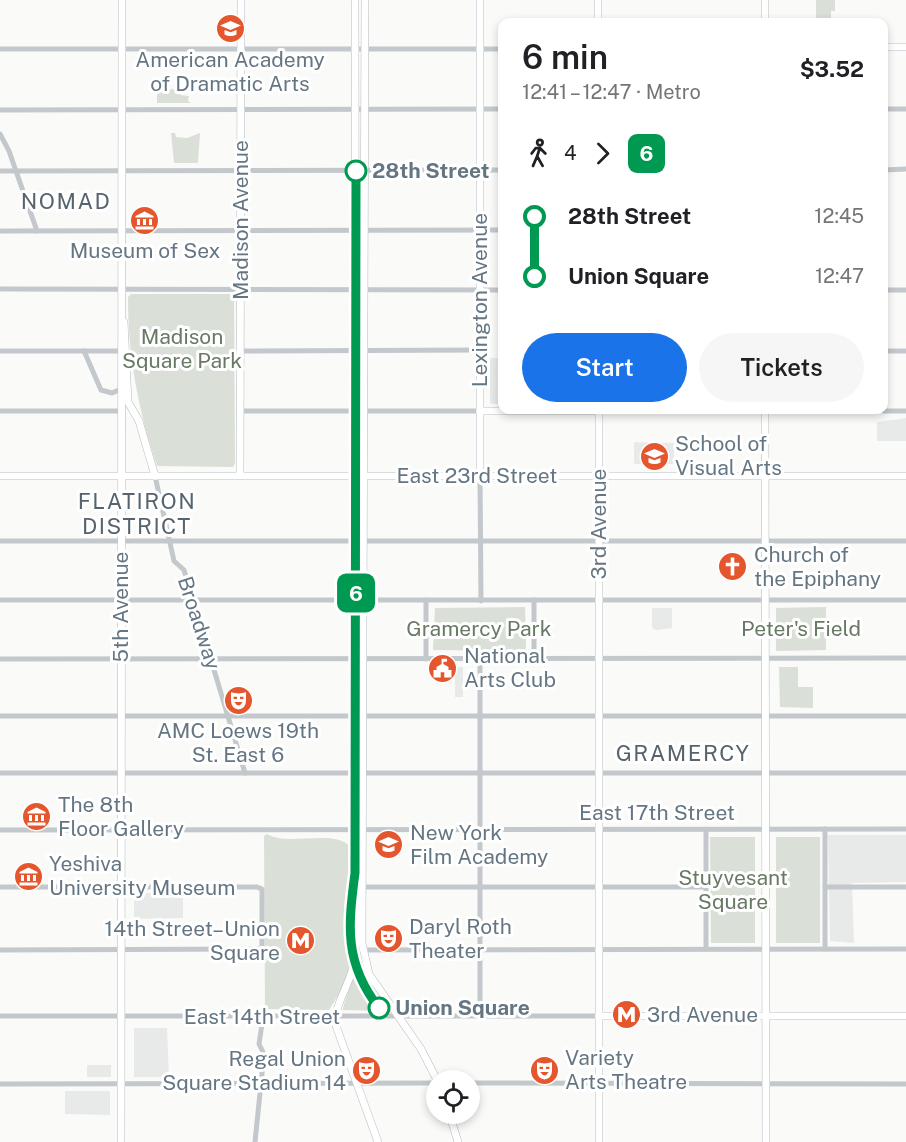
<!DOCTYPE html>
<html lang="en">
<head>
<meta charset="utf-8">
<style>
  :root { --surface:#fff; --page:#f6f6f6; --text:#202124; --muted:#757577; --accent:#1a73e8 }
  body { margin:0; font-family:"Public Sans",sans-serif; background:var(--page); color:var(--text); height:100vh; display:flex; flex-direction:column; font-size:22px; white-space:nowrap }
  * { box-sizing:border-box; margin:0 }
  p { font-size:20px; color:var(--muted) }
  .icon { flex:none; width:33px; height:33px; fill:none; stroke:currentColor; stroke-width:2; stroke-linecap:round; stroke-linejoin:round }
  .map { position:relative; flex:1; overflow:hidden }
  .details { position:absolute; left:498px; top:18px; width:390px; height:396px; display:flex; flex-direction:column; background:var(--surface); border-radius:12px; box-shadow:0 3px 9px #0003 }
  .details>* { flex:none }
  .badge { padding:0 12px; border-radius:9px; font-size:21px; line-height:39px }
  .controls { position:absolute; left:426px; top:1070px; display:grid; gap:12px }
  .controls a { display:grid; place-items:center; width:54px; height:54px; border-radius:50%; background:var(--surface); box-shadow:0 3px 9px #0003; font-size:30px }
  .map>.badge { position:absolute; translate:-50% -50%; box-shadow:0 0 0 3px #fff }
  .legs { display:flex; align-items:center; gap:9px; height:66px; padding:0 24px; font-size:20px }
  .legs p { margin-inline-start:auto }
  .summary { display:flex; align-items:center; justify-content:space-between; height:102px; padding:0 24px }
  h1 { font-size:33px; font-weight:600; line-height:45px }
  .primary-button { display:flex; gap:12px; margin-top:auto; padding:12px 24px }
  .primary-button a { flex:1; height:69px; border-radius:36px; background:var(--accent); color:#fff; font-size:24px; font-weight:600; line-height:69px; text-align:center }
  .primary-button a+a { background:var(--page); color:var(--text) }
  ul { padding:0 24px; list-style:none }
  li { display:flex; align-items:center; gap:21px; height:60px; font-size:22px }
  li i { display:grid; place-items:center; width:9px; height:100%; margin:0 8px; background:currentColor }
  li i::after { content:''; width:15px; height:15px; margin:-8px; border:4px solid; border-radius:50%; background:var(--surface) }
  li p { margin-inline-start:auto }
  li:first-child i { background:linear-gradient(#0000 50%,currentColor 0) }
  li:last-child i { background:linear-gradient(currentColor 50%,#0000 0) }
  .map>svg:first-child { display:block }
  .built { fill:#e8e9e9 }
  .green { fill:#dadfd7 }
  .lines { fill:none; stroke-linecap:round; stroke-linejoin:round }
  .major-casing { stroke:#b5babe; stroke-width:8 }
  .minor { stroke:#c3c8cc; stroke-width:5 }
  .major { stroke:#fff; stroke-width:7 }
  .line-1-casing { stroke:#fff; stroke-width:14 }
  .line-1 { stroke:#009952; stroke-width:9 }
  .stop-1-dot { fill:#fff; stroke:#009952; stroke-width:3 }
  .labels { text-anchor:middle; stroke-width:6; stroke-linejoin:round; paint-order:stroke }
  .poi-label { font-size:21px; fill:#657683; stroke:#fff; text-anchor:start }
  .stop-label { font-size:21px; font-weight:bold; fill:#657683; stroke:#fff; text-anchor:start }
  .street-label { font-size:21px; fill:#657683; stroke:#fff }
  .park-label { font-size:21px; fill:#687a64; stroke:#fff }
  .neighbourhood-label { font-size:22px; letter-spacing:1.5px; fill:#57646e; stroke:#fff }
</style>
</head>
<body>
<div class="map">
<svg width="906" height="1142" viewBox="0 0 906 1142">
  <rect width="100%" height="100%" fill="#fafaf8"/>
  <!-- built -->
  <g class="built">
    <rect x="490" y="358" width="12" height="46"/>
    <polygon points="906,418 906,441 877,441 877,422"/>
    <polygon points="634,442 674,443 674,464 634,464"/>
    <polygon points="652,608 672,608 672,628 656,630 652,628"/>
    <rect x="455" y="667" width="8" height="30"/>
    <polygon points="828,835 906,835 906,882 852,883 854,943 830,941"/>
    <polygon points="134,893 183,893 183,918 134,919"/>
    <polygon points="134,1028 167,1028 169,1077 134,1077"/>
    <rect x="87" y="1065" width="24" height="12"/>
    <polygon points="65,1091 110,1091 110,1115 65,1114"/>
  </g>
  <!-- green -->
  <g class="green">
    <polygon points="816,0 835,0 835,11 831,11 831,22 816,22"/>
    <polygon points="172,89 182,90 180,95 189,96 188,101 191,103 157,103 157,92"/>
    <polygon points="171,133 175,133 176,137 187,138 200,133 198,163 174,163"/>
    <path d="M131,294H234L235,463L233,467L157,466C138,410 128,356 128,297Z"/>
    <polygon points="525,607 526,648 524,651 433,650 435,608"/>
    <polygon points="826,607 826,650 776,651 776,608"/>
    <polygon points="779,667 798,667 798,687 813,687 813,708 780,707"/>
    <path d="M267,834C288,847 336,828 350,847L351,961L343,987L329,1010L265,1009L264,836Z"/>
    <polygon points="710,837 755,837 755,943 711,943"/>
    <rect x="776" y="837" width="44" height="106"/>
    <path d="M360,957L364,973L387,1007L385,1011L343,1010C343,1005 357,966 360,957Z"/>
  </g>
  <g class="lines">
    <defs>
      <g id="major">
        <path d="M355,0L356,954C354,979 336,999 335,1023L378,1142"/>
        <polyline points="365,0 362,943 369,974 421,1049 437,1080"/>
        <polyline points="480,0 480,476"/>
        <polyline points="598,0 598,22"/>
        <polyline points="765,0 765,22"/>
        <polyline points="884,47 906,47"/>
        <polyline points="124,322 128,402 139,421 155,476"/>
        <polyline points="599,410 599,1142"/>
        <polyline points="765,410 766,1142"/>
        <polyline points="480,411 599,411"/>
        <polyline points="240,475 241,0"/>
        <polyline points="0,476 906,476"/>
        <polyline points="599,1016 906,1016"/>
        <polyline points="449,1113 458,1142"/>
        <polyline points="121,1142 122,0"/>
      </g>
    </defs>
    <!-- major casing -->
    <use href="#major" class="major-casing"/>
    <!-- minor -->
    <g class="minor">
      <polyline points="0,49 502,49"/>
      <polyline points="884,109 906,109"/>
      <polyline points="0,110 502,109"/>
      <polyline points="0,134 9,151 37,231"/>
      <polyline points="884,170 906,169"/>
      <polyline points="0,171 502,170"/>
      <polyline points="0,231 502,230"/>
      <polyline points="0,289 502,290"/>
      <polyline points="884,290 906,290"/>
      <polyline points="0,351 124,351"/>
      <polyline points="84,351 101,390 112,393 121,389"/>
      <polyline points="241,351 480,350"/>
      <polyline points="884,351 906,351"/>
      <polyline points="0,411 121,411"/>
      <polyline points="240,411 480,411"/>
      <polyline points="599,411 830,411"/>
      <polyline points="884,411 906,411"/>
      <polyline points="155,476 174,561 184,570 245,773"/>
      <polyline points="480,476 481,601"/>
      <polyline points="0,541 906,541"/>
      <polyline points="0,600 906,600"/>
      <polyline points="426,600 426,659"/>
      <polyline points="534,600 534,659"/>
      <polyline points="0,659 906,658"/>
      <polyline points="480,659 480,1016"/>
      <polyline points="0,716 906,716"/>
      <polyline points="0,773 906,773"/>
      <polyline points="0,830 906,829"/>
      <polyline points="0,887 257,887 262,889 262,947 260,949 0,950"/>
      <polyline points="361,887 706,887"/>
      <polyline points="825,887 906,887"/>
      <polyline points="706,949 706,830"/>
      <polyline points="825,949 825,829"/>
      <polyline points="356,950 906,949"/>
      <polyline points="0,1016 599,1016"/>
      <polyline points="470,1083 906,1084"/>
      <polyline points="0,1084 436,1083"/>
      <polyline points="255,1142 264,1054 259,1044 263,1017"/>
    </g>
    <!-- major -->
    <use href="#major" class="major"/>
  </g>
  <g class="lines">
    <defs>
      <path id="line-1" d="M356,171L355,873C348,926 344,963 379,1008"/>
    </defs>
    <!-- line-1 casing -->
    <use href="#line-1" class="line-1-casing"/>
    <!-- line-1 -->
    <use href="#line-1" class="line-1"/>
  </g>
  <!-- icons -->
  <defs>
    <symbol id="university-disc" viewBox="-11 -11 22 22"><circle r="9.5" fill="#e4572e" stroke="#fff"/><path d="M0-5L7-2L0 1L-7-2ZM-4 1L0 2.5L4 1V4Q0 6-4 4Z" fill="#fff"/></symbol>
    <symbol id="museum-disc" viewBox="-11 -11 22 22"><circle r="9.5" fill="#e4572e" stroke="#fff"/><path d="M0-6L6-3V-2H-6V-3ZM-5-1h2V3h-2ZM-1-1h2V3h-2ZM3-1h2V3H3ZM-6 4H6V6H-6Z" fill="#fff"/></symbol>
    <symbol id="church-disc" viewBox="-11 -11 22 22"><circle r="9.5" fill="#e4572e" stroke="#fff"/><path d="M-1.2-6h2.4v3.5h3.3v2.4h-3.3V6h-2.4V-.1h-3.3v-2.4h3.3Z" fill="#fff"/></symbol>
    <symbol id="civic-disc" viewBox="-11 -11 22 22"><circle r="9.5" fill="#e4572e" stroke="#fff"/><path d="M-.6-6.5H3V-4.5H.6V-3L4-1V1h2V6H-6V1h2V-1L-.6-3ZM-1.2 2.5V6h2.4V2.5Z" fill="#fff"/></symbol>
    <symbol id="theatre-disc" viewBox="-11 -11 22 22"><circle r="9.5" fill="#e4572e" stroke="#fff"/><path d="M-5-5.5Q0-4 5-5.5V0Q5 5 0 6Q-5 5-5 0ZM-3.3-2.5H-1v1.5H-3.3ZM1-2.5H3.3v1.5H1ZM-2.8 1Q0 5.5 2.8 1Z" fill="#fff"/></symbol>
    <symbol id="metro-disc" viewBox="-11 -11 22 22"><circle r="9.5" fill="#e4572e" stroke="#fff"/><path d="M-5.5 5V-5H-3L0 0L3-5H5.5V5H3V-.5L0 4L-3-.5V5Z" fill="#fff"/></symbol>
  </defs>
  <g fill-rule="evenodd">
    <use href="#university-disc" x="214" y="12" width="33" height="33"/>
    <use href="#museum-disc" x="128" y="204" width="33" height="33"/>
    <use href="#university-disc" x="638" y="440" width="33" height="33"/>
    <use href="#church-disc" x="716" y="550" width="33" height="33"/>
    <use href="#civic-disc" x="426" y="652" width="33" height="33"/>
    <use href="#theatre-disc" x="222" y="684" width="33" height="33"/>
    <use href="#museum-disc" x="20" y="800" width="33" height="33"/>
    <use href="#university-disc" x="372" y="828" width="33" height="33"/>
    <use href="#museum-disc" x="12" y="860" width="33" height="33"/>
    <use href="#theatre-disc" x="372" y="922" width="33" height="33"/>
    <use href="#metro-disc" x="284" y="924" width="33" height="33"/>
    <use href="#metro-disc" x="610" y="998" width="33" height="33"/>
    <use href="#theatre-disc" x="528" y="1054" width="33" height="33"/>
    <use href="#theatre-disc" x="350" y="1054" width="33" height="33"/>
  </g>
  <!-- markers -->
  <g class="stop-1-dot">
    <circle cx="356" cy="171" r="10"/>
    <circle cx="379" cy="1008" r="10"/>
  </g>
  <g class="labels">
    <!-- poi labels -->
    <g class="poi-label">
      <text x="230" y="67" text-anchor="middle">American Academy<tspan x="230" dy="24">of Dramatic Arts</tspan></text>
      <text x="145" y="258" text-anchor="middle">Museum of Sex</text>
      <text x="675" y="451">School of<tspan x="675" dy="24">Visual Arts</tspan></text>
      <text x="754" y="562">Church of<tspan x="754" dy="24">the Epiphany</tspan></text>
      <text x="464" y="663">National<tspan x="464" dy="24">Arts Club</tspan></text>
      <text x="238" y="738" text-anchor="middle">AMC Loews 19th<tspan x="238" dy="24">St. East 6</tspan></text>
      <text x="58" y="812">The 8th<tspan x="58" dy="24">Floor Gallery</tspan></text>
      <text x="410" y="840">New York<tspan x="410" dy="24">Film Academy</tspan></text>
      <text x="49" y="871">Yeshiva<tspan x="49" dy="24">University Museum</tspan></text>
      <text x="409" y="934">Daryl Roth<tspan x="409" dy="24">Theater</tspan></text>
      <text x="280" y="936" text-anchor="end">14th Street–Union<tspan x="280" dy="24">Square</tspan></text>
      <text x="647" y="1022">3rd Avenue</text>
      <text x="565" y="1065">Variety<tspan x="565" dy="24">Arts Theatre</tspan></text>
      <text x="346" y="1066" text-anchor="end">Regal Union<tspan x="346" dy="24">Square Stadium 14</tspan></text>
    </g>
    <!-- stop labels -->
    <g class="stop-label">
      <text x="372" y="178">28th Street</text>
      <text x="395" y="1015">Union Square</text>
    </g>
    <!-- street labels -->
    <g class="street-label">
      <text transform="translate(241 220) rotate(-90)" y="7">Madison Avenue</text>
      <text transform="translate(480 300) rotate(-90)" y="7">Lexington Avenue</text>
      <text x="477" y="483">East 23rd Street</text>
      <text transform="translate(599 524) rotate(-90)" y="7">3rd Avenue</text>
      <text transform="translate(121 607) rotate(-90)" y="7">5th Avenue</text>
      <text transform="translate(199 623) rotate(72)" y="7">Broadway</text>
      <text x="657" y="820">East 17th Street</text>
      <text x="262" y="1024">East 14th Street</text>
    </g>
    <!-- park labels -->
    <g class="park-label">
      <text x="182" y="344">Madison<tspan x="182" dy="24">Square Park</tspan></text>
      <text x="479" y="636">Gramercy Park</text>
      <text x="801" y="636">Peter's Field</text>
      <text x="733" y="885">Stuyvesant<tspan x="733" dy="24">Square</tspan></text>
    </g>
    <!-- neighbourhood labels -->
    <g class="neighbourhood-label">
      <text x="66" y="209">NOMAD</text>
      <text x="137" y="509">FLATIRON<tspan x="137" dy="25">DISTRICT</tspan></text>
      <text x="683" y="761">GRAMERCY</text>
    </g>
  </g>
</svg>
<div class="controls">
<a><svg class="icon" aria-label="locate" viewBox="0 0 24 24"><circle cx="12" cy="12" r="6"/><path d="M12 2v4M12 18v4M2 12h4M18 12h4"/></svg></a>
</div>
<b class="badge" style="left:356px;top:593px;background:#009952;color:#fff">6</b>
<section class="details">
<div class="summary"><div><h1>6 min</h1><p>12:41 – 12:47 · Metro</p></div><b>$3.52</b></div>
<div class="legs"><svg class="icon" aria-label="walk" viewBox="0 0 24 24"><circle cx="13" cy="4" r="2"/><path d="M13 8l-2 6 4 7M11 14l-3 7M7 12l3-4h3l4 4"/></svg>4<svg class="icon" aria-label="forward" viewBox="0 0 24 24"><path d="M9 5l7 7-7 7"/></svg><b class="badge" style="background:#009952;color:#fff">6</b></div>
<ul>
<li><i style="color:#009952"></i><b>28th Street</b><p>12:45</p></li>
<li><i style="color:#009952"></i><b>Union Square</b><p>12:47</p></li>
</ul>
<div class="primary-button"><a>Start</a><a>Tickets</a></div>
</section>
</div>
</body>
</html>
